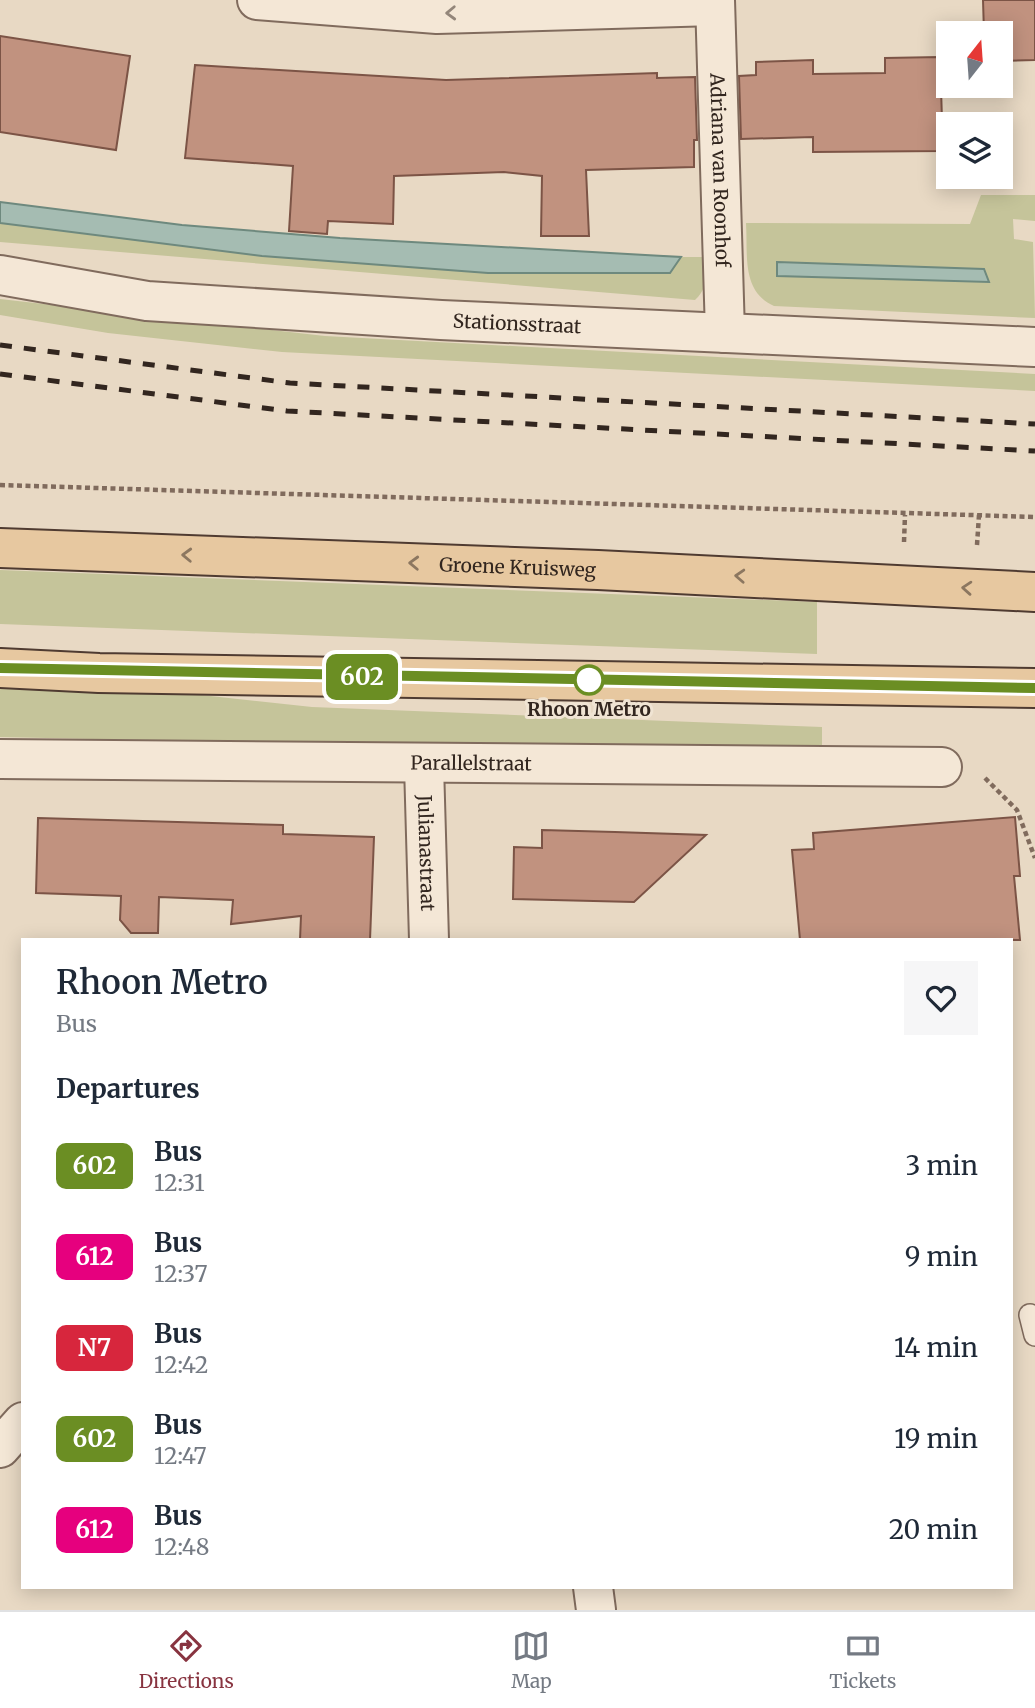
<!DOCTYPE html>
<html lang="en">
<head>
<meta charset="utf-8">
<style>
  :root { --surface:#fff; --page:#f6f6f7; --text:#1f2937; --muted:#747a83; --line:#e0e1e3; --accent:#883440 }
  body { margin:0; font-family:Merriweather,serif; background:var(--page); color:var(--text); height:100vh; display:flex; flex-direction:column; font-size:26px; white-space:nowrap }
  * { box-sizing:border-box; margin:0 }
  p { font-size:23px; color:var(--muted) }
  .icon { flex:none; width:38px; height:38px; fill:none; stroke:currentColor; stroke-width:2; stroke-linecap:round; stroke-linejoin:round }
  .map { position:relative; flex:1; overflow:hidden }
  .sheet { position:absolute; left:21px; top:938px; width:992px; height:651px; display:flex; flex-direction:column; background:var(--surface); border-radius:0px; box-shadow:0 4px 18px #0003 }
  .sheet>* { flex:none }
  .badge { padding:0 14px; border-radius:10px; font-size:24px; line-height:46px }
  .needle { width:46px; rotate:17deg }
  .buttons { position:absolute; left:936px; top:21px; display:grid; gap:14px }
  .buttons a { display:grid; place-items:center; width:77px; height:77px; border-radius:0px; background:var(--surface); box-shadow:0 4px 18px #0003; font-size:35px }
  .map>.badge { position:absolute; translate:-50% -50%; box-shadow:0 0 0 4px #fff }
  h2 { padding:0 35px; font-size:26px; line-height:63px }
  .round { display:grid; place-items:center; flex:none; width:74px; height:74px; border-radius:0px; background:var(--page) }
  .overview { display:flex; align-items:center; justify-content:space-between; height:119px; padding:0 35px }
  h1 { font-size:33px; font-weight:600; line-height:52px }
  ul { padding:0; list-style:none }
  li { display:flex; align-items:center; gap:21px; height:91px; padding:0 35px }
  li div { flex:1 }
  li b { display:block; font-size:26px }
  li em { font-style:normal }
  li .badge { min-width:77px; font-weight:700; text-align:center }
  .tab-bar { display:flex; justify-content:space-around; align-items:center; height:98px; border-top:2px solid var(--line); background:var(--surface); font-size:19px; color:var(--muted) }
  .tab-bar a { display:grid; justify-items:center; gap:4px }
  .tab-bar .on { color:var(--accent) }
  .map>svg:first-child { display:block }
  .green { fill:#c5c49a }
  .water { fill:#a5bcb2; stroke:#6e897e; stroke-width:2 }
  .building { fill:#c1927f; stroke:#7c5446; stroke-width:2 }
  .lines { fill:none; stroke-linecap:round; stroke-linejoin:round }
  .service-casing { stroke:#806b5d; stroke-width:24 }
  .minor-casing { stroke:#806b5d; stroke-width:42 }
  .tertiary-casing { stroke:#806b5d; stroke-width:42 }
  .primary-casing { stroke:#4f3b31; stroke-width:42 }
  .path { stroke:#806b5d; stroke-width:4.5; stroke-dasharray:5 3.5; stroke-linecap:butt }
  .service { stroke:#f4e7d6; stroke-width:21 }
  .minor { stroke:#f4e7d6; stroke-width:38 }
  .tertiary { stroke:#f4e7d6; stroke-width:38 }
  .primary { stroke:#e7c8a0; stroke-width:38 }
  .rail { stroke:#32261f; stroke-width:5; stroke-dasharray:12 12; stroke-linecap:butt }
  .oneway { stroke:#93867a }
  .oneway2 { stroke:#8c7760 }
  .line-casing { stroke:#fff; stroke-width:16 }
  .line { stroke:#6b8e23; stroke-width:10 }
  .stop-dot { fill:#fff; stroke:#6b8e23; stroke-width:3.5 }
  .labels { text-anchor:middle; stroke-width:6; stroke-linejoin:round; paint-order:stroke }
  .street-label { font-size:19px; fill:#32261f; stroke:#f0e4d3 }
  .stop-label { font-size:19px; font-weight:bold; fill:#32261f; stroke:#f0e4d3 }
</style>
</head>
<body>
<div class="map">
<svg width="1035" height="1610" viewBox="0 0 1035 1610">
  <rect width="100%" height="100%" fill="#e8d9c4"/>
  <!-- green -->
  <g class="green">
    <path d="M981,195H1035V221L1013,219L1014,239L1033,242L1035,318L774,306C741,291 748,255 746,223L970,224Z"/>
    <path d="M0,223L262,256L488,273H670L681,257H706C707,274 708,288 695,300L0,242Z"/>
    <polygon points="0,299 325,336 1035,374 1035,391 282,352 108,333 0,315"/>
    <polygon points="0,570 817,602 817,654 0,624"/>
    <polygon points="0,673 312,707 822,727 822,755 0,737"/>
  </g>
  <!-- water -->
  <g class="water">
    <polygon points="0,202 182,225 340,238 681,257 670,273 488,273 262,256 0,223"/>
    <polygon points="777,262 984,269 989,282 777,276"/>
  </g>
  <!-- building -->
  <g class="building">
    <polygon points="983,0 1035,0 1035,60 1001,61 1001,33 984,33"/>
    <polygon points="0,36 130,56 116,150 0,132"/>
    <polygon points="940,57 943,151 813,152 813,137 741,139 739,76 756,75 756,62 813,60 813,74 885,73 885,58"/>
    <polygon points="195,65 446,80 657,73 657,78 695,77 697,140 694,140 694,167 586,170 589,236 541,236 542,176 504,172 394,176 393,224 328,221 327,234 289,231 293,166 185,158"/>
    <polygon points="1015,817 1020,876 1014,876 1020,940 800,940 792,850 814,849 813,833"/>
    <polygon points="38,818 283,825 283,834 374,837 370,940 300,940 301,916 231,924 233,900 159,897 158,933 131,933 120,920 121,896 36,893"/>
    <polygon points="542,830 615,832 706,835 634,902 513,899 514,847 542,848"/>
  </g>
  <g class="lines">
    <defs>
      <polyline id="service" points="1030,1315 1035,1335"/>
      <g id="minor">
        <polyline points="257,0 437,14 715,6"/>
        <path id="s1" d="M715,0L725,333"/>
        <path id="s2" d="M0,759L942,767"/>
        <path id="s3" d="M424,765L429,940"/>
        <polyline points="0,1448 23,1422"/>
        <polyline points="593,1587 596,1610"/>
      </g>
      <g id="tertiary">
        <path id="s4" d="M0,275L147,301L441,320L1035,347"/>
      </g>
      <g id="primary">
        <path id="s5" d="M0,548L598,570L1035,592"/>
        <polyline points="0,668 99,673 1035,688"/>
      </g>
    </defs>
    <!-- service casing -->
    <use href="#service" class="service-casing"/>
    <!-- minor casing -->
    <use href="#minor" class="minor-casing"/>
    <!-- tertiary casing -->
    <use href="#tertiary" class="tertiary-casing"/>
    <!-- primary casing -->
    <use href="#primary" class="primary-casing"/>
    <!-- path -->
    <g class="path">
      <polyline points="0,485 1035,517"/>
      <polyline points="904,542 905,515"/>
      <polyline points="977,545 979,515"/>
      <polyline points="985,778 1017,810 1035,858"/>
    </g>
    <!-- service -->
    <use href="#service" class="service"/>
    <!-- minor -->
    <use href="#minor" class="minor"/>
    <!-- tertiary -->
    <use href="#tertiary" class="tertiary"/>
    <!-- primary -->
    <use href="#primary" class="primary"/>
    <!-- rail -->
    <g class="rail">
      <polyline points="0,345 290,383 1035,424"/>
      <polyline points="0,374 287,411 1035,451"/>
    </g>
  </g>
  <!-- one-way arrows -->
  <defs><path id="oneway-chevron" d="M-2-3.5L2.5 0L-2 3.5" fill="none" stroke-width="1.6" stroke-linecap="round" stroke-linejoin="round" transform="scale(1.75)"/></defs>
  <use class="oneway" href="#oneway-chevron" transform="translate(451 13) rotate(178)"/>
  <g class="oneway2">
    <use href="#oneway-chevron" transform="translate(187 555) rotate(-178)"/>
    <use href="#oneway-chevron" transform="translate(414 563) rotate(-178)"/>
    <use href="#oneway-chevron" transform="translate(740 576) rotate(-177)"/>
    <use href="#oneway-chevron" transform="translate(967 588) rotate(-176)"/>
  </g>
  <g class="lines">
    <defs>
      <polyline id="line" points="0,668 1035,688"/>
    </defs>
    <!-- line casing -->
    <use href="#line" class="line-casing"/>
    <!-- line -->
    <use href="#line" class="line"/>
  </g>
  <!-- markers -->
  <circle class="stop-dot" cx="589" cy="680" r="14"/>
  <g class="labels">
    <!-- street labels -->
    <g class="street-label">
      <text dy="7" stroke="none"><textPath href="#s1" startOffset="170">Adriana van Roonhof</textPath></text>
      <text dy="7" stroke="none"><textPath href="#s4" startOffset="520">Stationsstraat</textPath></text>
      <text dy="7" stroke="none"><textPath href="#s5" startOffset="518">Groene Kruisweg</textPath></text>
      <text dy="7" stroke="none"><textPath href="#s2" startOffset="471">Parallelstraat</textPath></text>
      <text dy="7" stroke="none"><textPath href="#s3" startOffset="88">Julianastraat</textPath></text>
    </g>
    <!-- stop labels -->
    <g class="stop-label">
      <text x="589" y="716">Rhoon Metro</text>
    </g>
  </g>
</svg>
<div class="buttons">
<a><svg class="needle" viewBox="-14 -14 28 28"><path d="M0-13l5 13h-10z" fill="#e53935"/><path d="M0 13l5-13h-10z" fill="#747a83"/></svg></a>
<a><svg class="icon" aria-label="layers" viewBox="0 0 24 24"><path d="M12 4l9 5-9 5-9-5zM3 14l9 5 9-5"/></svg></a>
</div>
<b class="badge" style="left:362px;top:677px;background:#6b8e23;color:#fff">602</b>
<section class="sheet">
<div class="overview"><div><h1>Rhoon Metro</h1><p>Bus</p></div><a class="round"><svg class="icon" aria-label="heart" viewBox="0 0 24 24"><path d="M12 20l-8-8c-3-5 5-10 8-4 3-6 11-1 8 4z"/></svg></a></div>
<h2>Departures</h2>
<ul>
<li><span class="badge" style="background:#6b8e23;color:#fff">602</span><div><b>Bus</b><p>12:31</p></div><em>3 min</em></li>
<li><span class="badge" style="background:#e6007e;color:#fff">612</span><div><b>Bus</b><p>12:37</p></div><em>9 min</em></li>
<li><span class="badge" style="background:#d7263d;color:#fff">N7</span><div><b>Bus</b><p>12:42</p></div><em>14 min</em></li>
<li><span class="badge" style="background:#6b8e23;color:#fff">602</span><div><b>Bus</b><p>12:47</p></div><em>19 min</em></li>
<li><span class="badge" style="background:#e6007e;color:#fff">612</span><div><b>Bus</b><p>12:48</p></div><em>20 min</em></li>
</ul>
</section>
</div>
<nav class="tab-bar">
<a class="on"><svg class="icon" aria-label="directions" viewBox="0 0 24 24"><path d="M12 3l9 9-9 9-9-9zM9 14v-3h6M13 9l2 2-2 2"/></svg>Directions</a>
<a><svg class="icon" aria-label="map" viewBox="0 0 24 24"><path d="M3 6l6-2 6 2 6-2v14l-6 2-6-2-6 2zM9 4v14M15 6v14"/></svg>Map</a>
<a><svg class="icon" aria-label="tickets" viewBox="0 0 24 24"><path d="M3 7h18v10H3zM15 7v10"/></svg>Tickets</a>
</nav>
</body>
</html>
